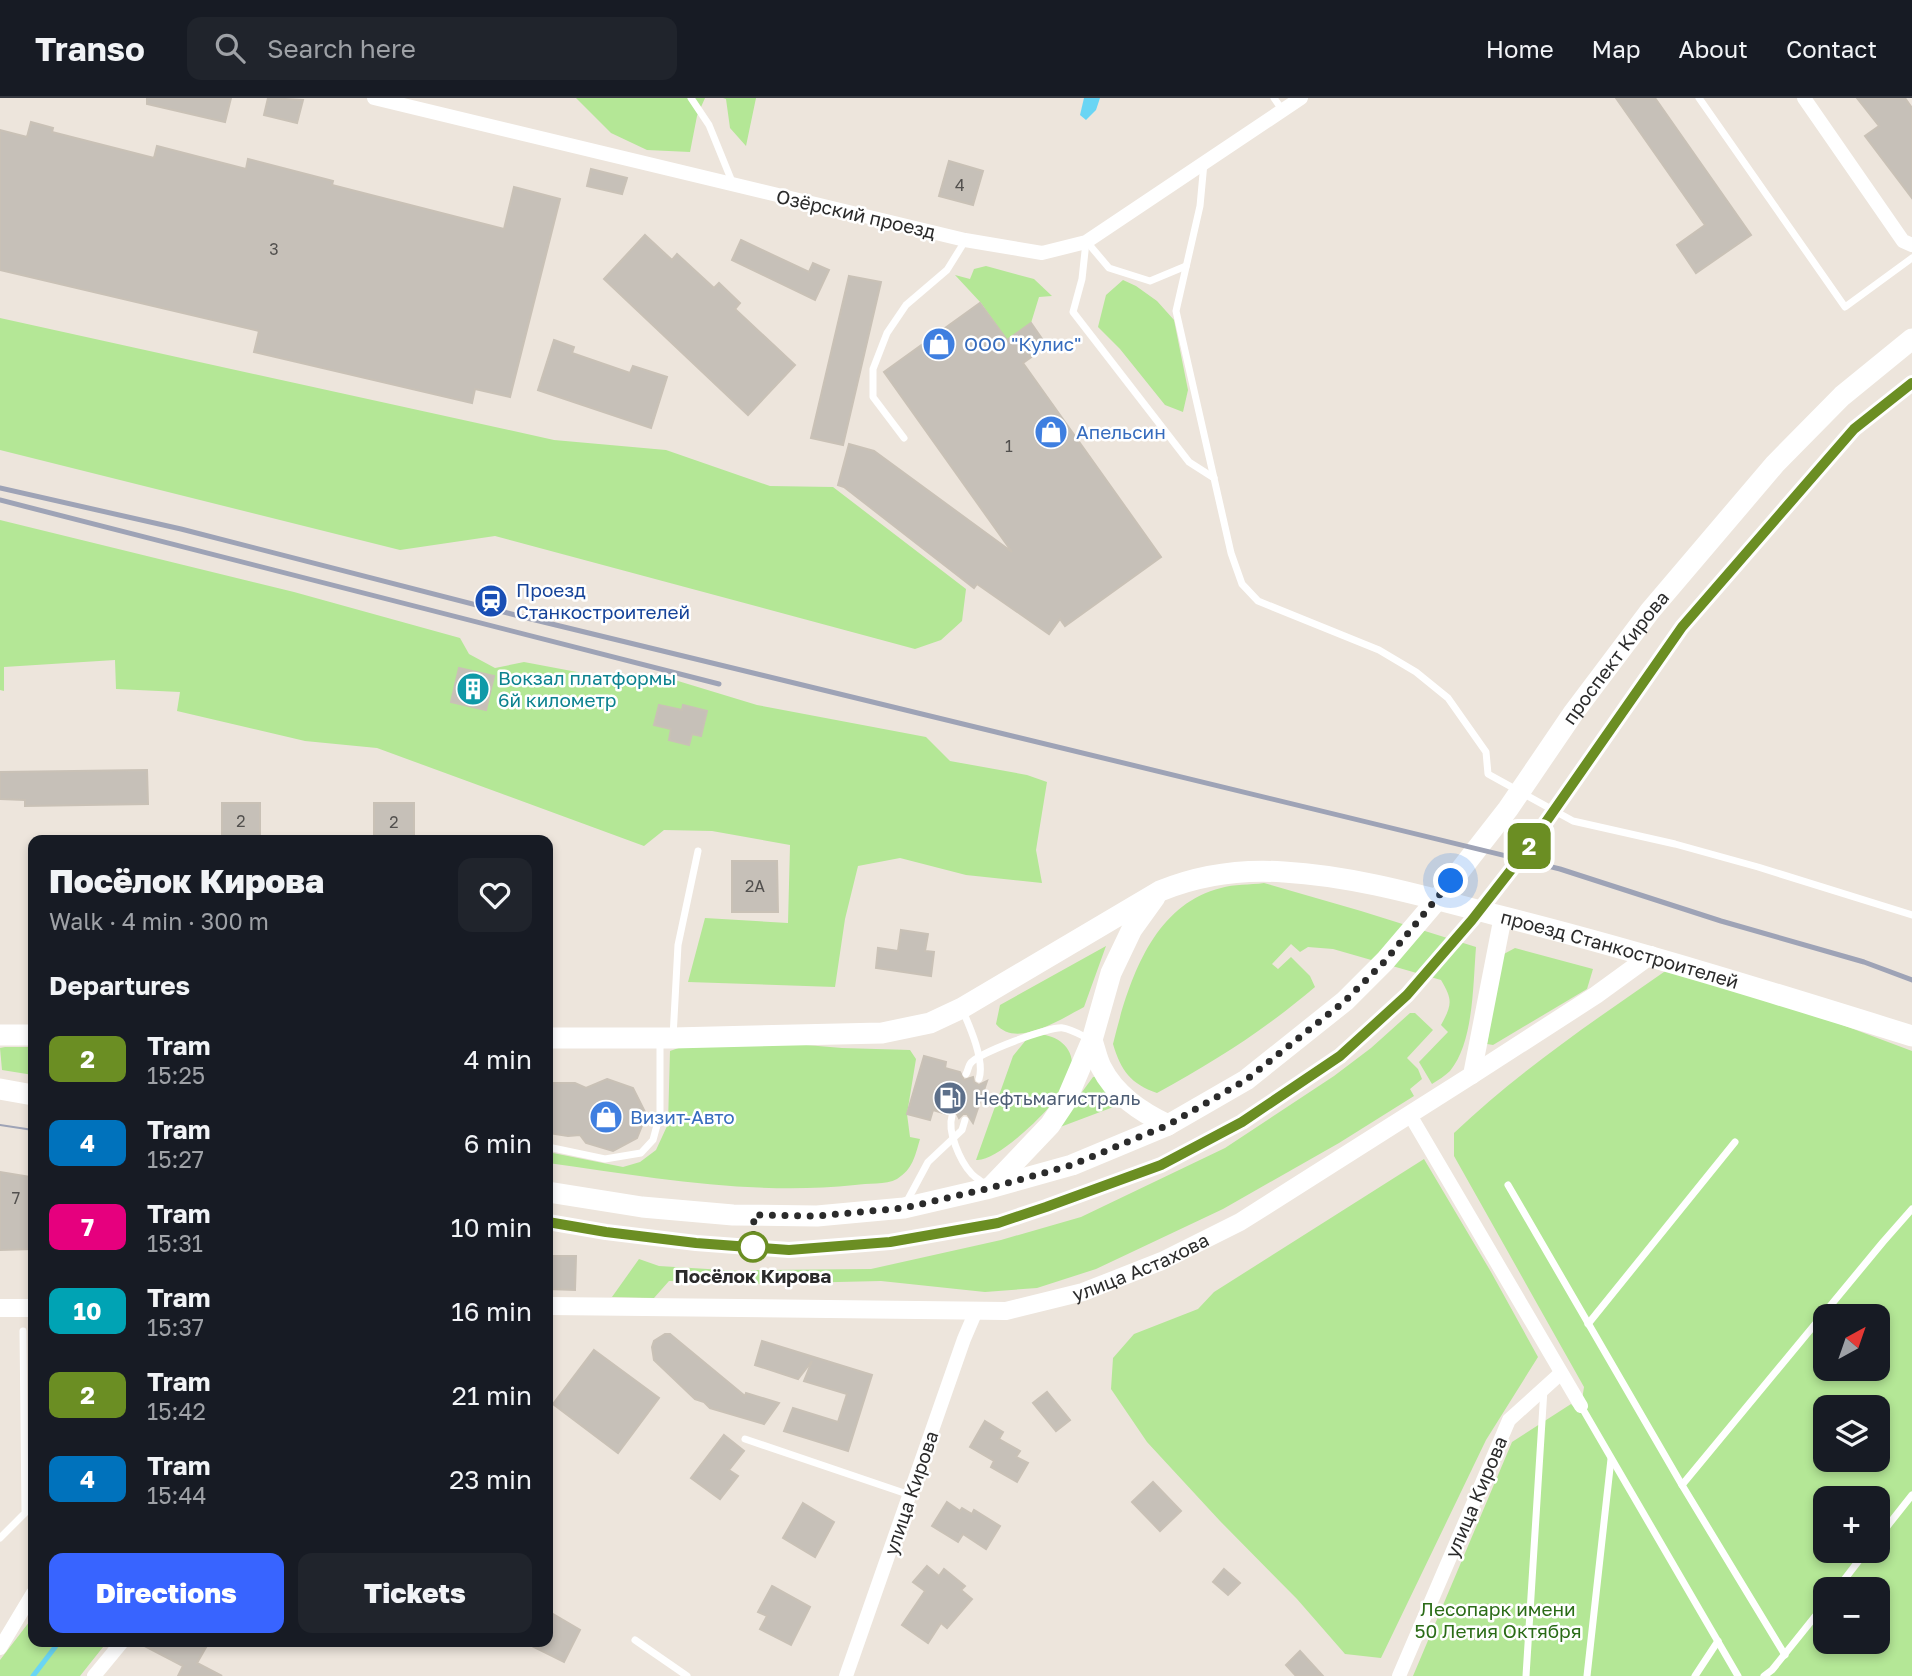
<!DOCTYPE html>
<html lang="en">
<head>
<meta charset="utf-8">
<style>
  :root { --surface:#171b24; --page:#20242c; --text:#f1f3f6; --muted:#9ea1a6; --line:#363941; --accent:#3864ff }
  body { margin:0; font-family:"Golos Text",sans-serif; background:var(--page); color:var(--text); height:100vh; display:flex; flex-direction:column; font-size:26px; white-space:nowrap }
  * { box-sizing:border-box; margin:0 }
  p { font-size:23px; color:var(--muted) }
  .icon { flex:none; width:38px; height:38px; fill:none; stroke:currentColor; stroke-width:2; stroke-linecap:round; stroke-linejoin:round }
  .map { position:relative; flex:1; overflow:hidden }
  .drawer { position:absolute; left:28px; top:737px; width:525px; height:812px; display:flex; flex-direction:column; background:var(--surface); border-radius:14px; box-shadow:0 4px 10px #0003 }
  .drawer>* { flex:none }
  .badge { padding:0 14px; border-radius:10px; font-size:24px; line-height:46px }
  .needle { width:46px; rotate:40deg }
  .fabs { position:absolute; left:1813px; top:1206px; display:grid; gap:14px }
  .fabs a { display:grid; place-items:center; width:77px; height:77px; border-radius:14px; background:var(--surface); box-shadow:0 4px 10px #0003; font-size:35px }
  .you { position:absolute; width:35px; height:35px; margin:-18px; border:5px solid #fff; border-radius:50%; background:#1a73e8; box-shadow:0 0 0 10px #1a73e833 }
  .map>.badge { position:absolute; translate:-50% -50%; box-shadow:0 0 0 4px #fff }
  h2 { padding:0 21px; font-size:26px; line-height:63px }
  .round { display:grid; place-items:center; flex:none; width:74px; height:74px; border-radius:14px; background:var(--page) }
  .summary { display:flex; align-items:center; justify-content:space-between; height:119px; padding:0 21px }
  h1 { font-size:33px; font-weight:800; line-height:52px }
  .cta { display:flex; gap:14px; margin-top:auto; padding:14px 21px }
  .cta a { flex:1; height:80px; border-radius:14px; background:var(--accent); color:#fff; font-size:28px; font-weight:800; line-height:80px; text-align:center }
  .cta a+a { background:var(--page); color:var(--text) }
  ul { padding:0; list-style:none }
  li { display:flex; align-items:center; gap:21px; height:84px; padding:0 21px }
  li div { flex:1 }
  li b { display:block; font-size:26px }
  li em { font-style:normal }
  li .badge { min-width:77px; font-weight:700; text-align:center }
  header { display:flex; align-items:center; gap:42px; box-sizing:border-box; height:98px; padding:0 35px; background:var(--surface); border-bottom:2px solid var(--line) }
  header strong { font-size:33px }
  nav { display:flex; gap:38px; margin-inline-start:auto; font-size:24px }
  .search { width:490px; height:63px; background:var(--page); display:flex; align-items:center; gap:18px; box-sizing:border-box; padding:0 24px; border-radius:14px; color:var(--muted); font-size:26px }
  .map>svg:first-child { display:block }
  .green { fill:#b4e796; fill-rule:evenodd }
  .water { fill:#6ad5f4 }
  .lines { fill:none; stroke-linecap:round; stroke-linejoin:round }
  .stream { stroke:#6ad5f4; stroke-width:5 }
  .building { fill:#c6c0b8; stroke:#c9c1b6; stroke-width:2 }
  .service { stroke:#fff; stroke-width:7 }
  .minor { stroke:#fff; stroke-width:14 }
  .tertiary { stroke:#fff; stroke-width:18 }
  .secondary { stroke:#fff; stroke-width:21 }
  .tram { stroke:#9ea3b6; stroke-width:2 }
  .rail { stroke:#9ea3b6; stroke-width:5 }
  .line-casing { stroke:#fff; stroke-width:16 }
  .line { stroke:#6b8e23; stroke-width:10 }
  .walk { stroke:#2b2b2b; stroke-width:7; stroke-dasharray:0 12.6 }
  .stop-dot { fill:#fff; stroke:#6b8e23; stroke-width:3.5 }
  .labels { text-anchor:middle; stroke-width:5; stroke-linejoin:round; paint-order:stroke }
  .number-label { font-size:16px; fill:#52504e }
  .street-label { font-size:19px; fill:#2b2b2b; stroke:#fff }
  .shop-label { font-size:19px; fill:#366cbe; stroke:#fff; text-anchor:start }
  .transit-label { font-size:19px; fill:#164399; stroke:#fff; text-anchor:start }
  .culture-label { font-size:19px; fill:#0d838f; stroke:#fff; text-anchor:start }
  .service-label { font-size:19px; fill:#4e5e75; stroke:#fff; text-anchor:start }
  .stop-label { font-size:19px; font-weight:bold; fill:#2b2b2b; stroke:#fff }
  .park-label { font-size:19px; fill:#2b6c17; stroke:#fff }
</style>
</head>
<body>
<header>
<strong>Transo</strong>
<div class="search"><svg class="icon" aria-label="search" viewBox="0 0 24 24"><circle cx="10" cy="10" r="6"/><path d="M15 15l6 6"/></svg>Search here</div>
<nav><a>Home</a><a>Map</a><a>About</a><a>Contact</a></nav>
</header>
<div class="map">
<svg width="1912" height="1578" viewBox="0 0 1912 1578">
  <rect width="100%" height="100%" fill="#ede5dc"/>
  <!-- green -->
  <g class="green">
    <polygon points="576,0 705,0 697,18 690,54 647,52 611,35"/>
    <polygon points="723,0 756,0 746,48 730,30 726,1"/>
    <polygon points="986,168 1034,181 1052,198 1039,199 1031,225 1007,242 981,205 955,177 970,181 974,171"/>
    <polygon points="1123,182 1136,188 1157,203 1174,222 1188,292 1183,314 1165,307 1120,251 1098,229 1106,197"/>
    <polygon points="0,220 554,342 666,352 770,388 833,389 966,491 962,523 941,542 915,551 495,438 400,452 0,352"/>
    <polygon points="0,422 294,494 460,540 469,556 495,570 524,564 577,574 611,584 637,575 678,583 757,607 926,639 950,663 1027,677 1047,684 1036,752 1042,785 966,777 900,760 858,768 845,821 835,889 688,884 705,820 788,825 790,747 712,733 664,732 644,748 377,650 305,643 177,613 180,594 116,591 115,562 4,569 4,593 0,592"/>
    <path d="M1264,785L1361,813L1476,849C1473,885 1474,944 1450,973C1445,978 1438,982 1432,986L1419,964L1448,934L1441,927C1452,907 1453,902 1441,882L1333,851L1308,849L1300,854L1291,846L1272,866L1278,871L1291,859L1310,878L1315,889C1263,933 1217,962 1157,995C1131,986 1121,973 1113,946C1128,885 1152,807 1221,790C1234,786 1250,787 1264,785Z"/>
    <path d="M1106,848L1084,909C1061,921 1016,951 996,926L1000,907Z"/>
    <polygon points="1515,850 1593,871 1587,891 1493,947 1487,946 1502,857"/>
    <path d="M1674,867L1800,911L1912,953V1578H1413L1512,1344L1571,1306L1580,1315L1584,1289L1454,1058V1035C1521,971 1598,920 1674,867ZM1825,1218H1878V1270H1825ZM1825,1309H1878V1362H1825ZM1825,1400H1878V1452H1825ZM1825,1491H1878V1544H1825Z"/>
    <polygon points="1410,915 1415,915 1433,932 1407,960 1418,971 1422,981 1410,991 1414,998 1339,1045 1223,1111 1096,1171 1037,1190 985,1194 881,1183 754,1186 751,1172 871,1171 1001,1142 1081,1119 1225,1050 1334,978 1371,950"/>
    <path d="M1038,936C1065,938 1080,958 1068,984C1060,1003 998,1065 976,1062L1013,958L1026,942Z"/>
    <path d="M690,946H794L842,950L910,952L916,961L907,1016L910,1039L920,1041C915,1058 913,1071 897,1081C886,1087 867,1085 855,1087C752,1098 650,1079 548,1065V1054L623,1069L640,1064L656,1052L668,1026L670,953Z"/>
    <polygon points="5,949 33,949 33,977 2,972 0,950"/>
    <polygon points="1098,978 1124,1005 1055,1031 1093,979"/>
    <polygon points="1424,1061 1491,1174 1538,1259 1486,1342 1381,1560 1345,1556 1297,1501 1220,1423 1147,1344 1111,1291 1113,1260 1134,1236 1198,1211 1214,1194"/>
    <polygon points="639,1161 659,1168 740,1173 741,1184 669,1183 654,1200 612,1199"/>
    <polygon points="33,1519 33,1544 107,1544 80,1578 0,1578 0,1562"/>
  </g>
  <!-- water -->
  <polygon class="water" points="1084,0 1100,0 1096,12 1086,22 1080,17"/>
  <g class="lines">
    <!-- stream -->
    <polyline class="stream" points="33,1578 59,1544"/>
  </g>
  <!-- building -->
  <g class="building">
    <polygon points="147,0 231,0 225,24 147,6"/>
    <polygon points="268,0 303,2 297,25 264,17"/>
    <polygon points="1616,0 1655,0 1751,137 1696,175 1677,147 1705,127"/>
    <polygon points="1857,0 1905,0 1912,10 1912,100 1865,38 1879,28"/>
    <polygon points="31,24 53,30 52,34 154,60 157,48 246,71 248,61 333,83 332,87 504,131 514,89 560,101 510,299 475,291 472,305 254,254 259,233 0,172 0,32 27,39"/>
    <polygon points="949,63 983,73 973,107 939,98"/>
    <polygon points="591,71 627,80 622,96 587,88"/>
    <polygon points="645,137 672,162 677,156 714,190 719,185 740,205 735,211 795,267 748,317 604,181"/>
    <polygon points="741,142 809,174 813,165 829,172 815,202 732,162"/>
    <polygon points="849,178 881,184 843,347 811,340"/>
    <polygon points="980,205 1007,242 1031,225 1047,248 1023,265 1161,459 1065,528 1060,521 1049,536 977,486 974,490 844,389 838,387 849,346 874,353 1012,454 884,274"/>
    <polygon points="554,242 574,249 572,255 630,275 633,268 667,279 651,330 538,292"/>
    <polygon points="459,570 494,578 486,612 451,604"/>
    <polygon points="659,607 682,612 683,607 707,613 701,638 692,636 689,647 669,642 671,631 654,627"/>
    <polygon points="147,672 148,706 25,708 25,702 0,701 0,674"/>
    <rect x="222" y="705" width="38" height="37"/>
    <rect x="374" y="705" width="40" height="37"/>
    <polygon points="732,763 777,763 778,814 732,814"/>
    <polygon points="901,832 928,836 925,853 934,854 931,878 876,870 878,850 898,853"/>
    <polygon points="924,958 946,964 945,970 960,974 964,982 973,979 974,984 979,987 987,983 973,1025 967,1016 963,1016 959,1020 956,1014 952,1012 946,1016 933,1012 930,1022 907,1016"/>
    <polygon points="607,981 633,990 645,1014 645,1020 637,1040 613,1053 586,1045 580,1037 568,1038 548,1035 548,985 575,985 586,990"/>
    <polygon points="0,1074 31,1079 33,1151 0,1152"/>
    <polygon points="548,1158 576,1158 575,1192 548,1191"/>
    <polygon points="665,1236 670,1236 745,1298 746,1295 779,1305 764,1326 710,1310 704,1304 695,1301 654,1262 652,1249 654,1243"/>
    <polygon points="762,1243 872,1277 848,1353 784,1333 793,1310 838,1324 847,1296 804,1283 812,1263 798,1281 755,1267"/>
    <polygon points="594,1252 659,1300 618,1355 553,1306"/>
    <polygon points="1047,1294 1070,1322 1056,1333 1033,1305"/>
    <polygon points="985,1323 1003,1334 999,1341 1020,1353 1016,1359 1028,1365 1017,1384 991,1369 994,1363 970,1349"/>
    <polygon points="724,1337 744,1353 729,1372 738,1378 720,1401 691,1380"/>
    <polygon points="1153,1384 1181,1413 1160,1433 1132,1404"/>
    <polygon points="947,1404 960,1413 962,1410 972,1416 974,1412 1000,1428 986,1451 963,1436 958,1444 932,1428"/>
    <polygon points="803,1405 834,1424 815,1459 783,1440"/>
    <polygon points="927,1468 939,1478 944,1471 965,1488 961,1492 972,1501 947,1530 941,1525 928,1545 902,1527 925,1493 913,1484"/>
    <polygon points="1224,1471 1240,1485 1228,1497 1213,1484"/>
    <polygon points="772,1488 810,1509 791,1547 760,1531 767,1518 758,1514"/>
    <polygon points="548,1513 580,1532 564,1564 524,1544 548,1544"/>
    <polygon points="137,1544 209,1544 197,1565 222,1578 178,1578 183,1568"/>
    <polygon points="1300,1553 1323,1578 1296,1578 1286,1567"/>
  </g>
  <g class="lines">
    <!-- service -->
    <g class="service">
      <polyline points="691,0 709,27 733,86"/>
      <polyline points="1274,0 1283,13"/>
      <polyline points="1699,0 1845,209 1912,160"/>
      <polyline points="1204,65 1200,108 1176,213 1231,455 1242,486 1258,503 1379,552 1416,574 1448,600 1486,654 1488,676 1573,723 1675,746 1758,769 1912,817"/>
      <polyline points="1086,144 1082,181 1073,214 1189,364 1214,380"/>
      <polyline points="1087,144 1109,170 1150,183 1186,168"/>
      <polyline points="904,340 873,299 873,271 887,235 906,207 947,172 965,143"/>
      <path d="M962,911C970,929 985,963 979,981"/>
      <polyline points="673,939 678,847 698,753"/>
      <path d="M966,976C968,973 968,969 970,966C977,955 1051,928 1063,930C1071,931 1081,937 1089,941"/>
      <path d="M952,1018C947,1033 960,1063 971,1075C974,1079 980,1082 984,1086"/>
      <polyline points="548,1049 605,1061 641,1055 653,1042 660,1016 660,944"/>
      <polyline points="1508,1087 1682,1387 1883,1144 1912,1111"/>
      <polyline points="906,1105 928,1064 962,1032 965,1022"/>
      <polyline points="1588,1226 1735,1044"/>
      <polyline points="1581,1308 1738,1578"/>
      <polyline points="745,1341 910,1397"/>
      <polyline points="1682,1387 1785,1557"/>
      <polyline points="0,1440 25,1415 23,1233"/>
      <polyline points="1878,1440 1912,1397"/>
      <polyline points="1837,1491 1867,1452"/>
      <polyline points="635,1542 687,1578"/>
      <polyline points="1526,1578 1544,1291"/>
      <polyline points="1587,1578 1611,1361"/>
      <polyline points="1695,1578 1718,1543"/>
      <polyline points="1764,1578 1772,1572 1825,1506"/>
    </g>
    <!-- minor -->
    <g class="minor">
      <polyline points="374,0 965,142 1042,155 1086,144 1301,0"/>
      <polyline points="1804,0 1903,143 1912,147"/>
      <polyline points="1410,1017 1581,1308"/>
      <polyline points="0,1550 33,1495"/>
      <polyline points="94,1578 122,1544"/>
      <polyline points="846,1578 964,1241 976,1213"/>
      <polyline points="1399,1578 1509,1322 1561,1275"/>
    </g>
    <!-- tertiary -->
    <g class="tertiary">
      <polyline points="1472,977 1503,818"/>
      <path id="s1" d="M548,1208L1006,1213L1083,1194L1162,1163L1240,1124L1472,977L1596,897L1651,857"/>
      <polyline points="0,1210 33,1210"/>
    </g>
    <!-- secondary -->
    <g class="secondary">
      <polyline points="0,937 33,937"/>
      <path id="s2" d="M548,940H673L882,935L930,925L962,910L1160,793C1199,777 1241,771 1284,774C1355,778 1426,799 1496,817C1636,852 1774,895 1912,938"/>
      <path d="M1092,942C1095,951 1097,961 1101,969C1115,997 1141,1014 1168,1027"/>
      <polyline points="0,991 33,997"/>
      <polyline points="991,1089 1050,1027 1066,1003 1092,942 1111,875 1132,831 1155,799"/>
      <path id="s3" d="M548,1094L642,1109L733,1117L817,1118L904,1110L990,1090L1072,1067L1168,1027L1246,982L1345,903L1385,863L1437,802L1508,711L1574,614L1650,513L1775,366L1842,298L1912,241"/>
    </g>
    <!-- tram -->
    <g class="tram">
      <polyline points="0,1027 33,1032"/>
      <polyline points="548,1124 696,1145 789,1152 890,1144 998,1125 1047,1109 1161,1067 1243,1024 1340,958 1407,897 1472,822 1525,754 1682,529 1854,331 1912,285"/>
    </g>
    <!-- rail -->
    <g class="rail">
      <polyline points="0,390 181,431 527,520 1560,771 1721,823 1864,864 1912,882"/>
      <polyline points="0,402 719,586"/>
    </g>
  </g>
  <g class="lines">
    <defs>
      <polyline id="line" points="548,1124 606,1134 696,1145 789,1152 890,1144 998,1125 1046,1109 1161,1067 1242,1024 1340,958 1407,897 1472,822 1525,754 1682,529 1854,331 1912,285"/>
    </defs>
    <!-- line casing -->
    <use href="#line" class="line-casing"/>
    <!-- line -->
    <use href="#line" class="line"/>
    <!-- walk -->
    <polyline class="walk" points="753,1149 754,1117 817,1118 904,1110 990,1090 1072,1067 1168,1027 1246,982 1345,903 1385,863 1451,783"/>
  </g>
  <!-- icons -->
  <defs>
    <symbol id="shop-disc" viewBox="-11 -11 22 22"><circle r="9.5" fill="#3f7fe0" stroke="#fff"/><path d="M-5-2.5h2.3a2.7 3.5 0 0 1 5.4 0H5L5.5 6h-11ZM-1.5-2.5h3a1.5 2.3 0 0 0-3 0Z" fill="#fff"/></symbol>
    <symbol id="station-disc" viewBox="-11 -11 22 22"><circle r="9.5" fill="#1a4fb4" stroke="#fff"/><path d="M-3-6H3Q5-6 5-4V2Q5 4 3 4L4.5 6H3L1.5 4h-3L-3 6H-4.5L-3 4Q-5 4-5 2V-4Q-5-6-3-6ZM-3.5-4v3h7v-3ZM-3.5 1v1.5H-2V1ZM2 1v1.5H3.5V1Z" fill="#fff"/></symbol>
    <symbol id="building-disc" viewBox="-11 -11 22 22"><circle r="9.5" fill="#0f9aa8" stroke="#fff"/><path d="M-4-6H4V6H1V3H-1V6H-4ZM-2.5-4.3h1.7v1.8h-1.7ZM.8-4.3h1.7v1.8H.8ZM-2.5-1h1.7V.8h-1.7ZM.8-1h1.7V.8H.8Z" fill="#fff"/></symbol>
    <symbol id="fuel-disc" viewBox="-11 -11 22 22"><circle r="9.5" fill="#5c6f8a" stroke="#fff"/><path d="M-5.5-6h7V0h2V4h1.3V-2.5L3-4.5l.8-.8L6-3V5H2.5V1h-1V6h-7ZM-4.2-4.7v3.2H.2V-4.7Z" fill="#fff"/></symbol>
  </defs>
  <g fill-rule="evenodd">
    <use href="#shop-disc" x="920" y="227" width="38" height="38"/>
    <use href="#shop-disc" x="1032" y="315" width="38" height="38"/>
    <use href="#station-disc" x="472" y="484" width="38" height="38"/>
    <use href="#building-disc" x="454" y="572" width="38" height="38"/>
    <use href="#fuel-disc" x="931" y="981" width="38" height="38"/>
    <use href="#shop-disc" x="587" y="1000" width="38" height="38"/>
  </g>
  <!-- markers -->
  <circle class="stop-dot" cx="753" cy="1149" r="14"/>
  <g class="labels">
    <!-- number labels -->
    <g class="number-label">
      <text x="960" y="93">4</text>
      <text x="274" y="157">3</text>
      <text x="1009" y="354">1</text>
      <text x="241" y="729">2</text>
      <text x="394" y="730">2</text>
      <text x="755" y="794">2А</text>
      <text x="16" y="1106">7</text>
    </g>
    <!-- street labels -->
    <g class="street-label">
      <text transform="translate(856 116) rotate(13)" y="7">Озёрский проезд</text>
      <text dy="7" stroke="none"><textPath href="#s3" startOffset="1290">проспект Кирова</textPath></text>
      <text dy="7" stroke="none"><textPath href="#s2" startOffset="1120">проезд Станкостроителей</textPath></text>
      <text dy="7" stroke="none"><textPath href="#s1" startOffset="600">улица Астахова</textPath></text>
      <text transform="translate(911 1395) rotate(-71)" y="7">улица Кирова</text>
      <text transform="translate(1476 1399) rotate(-67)" y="7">улица Кирова</text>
    </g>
    <!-- shop labels -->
    <g class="shop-label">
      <text x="964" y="253">ООО "Кулис"</text>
      <text x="1076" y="341">Апельсин</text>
      <text x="630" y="1026">Визит-Авто</text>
    </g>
    <!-- transit labels -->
    <g class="transit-label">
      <text x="516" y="499">Проезд<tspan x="516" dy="22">Станкостроителей</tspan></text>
    </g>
    <!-- culture labels -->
    <g class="culture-label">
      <text x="498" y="587">Вокзал платформы<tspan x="498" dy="22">6й километр</tspan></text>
    </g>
    <!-- service labels -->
    <g class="service-label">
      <text x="974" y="1007">Нефтьмагистраль</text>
    </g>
    <!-- stop labels -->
    <g class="stop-label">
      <text x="753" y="1185">Посёлок Кирова</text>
    </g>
    <!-- park labels -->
    <g class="park-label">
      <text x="1498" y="1518">Лесопарк имени<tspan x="1498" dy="22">50 Летия Октября</tspan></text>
    </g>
  </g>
</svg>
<div class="fabs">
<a><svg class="needle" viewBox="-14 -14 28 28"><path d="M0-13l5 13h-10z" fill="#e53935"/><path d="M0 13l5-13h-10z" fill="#9ea1a6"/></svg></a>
<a><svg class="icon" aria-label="layers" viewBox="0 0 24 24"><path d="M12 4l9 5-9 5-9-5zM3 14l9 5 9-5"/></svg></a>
<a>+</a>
<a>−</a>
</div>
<div class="you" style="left:1451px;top:783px"></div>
<b class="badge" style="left:1529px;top:748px;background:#6b8e23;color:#fff">2</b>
<section class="drawer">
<div class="summary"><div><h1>Посёлок Кирова</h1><p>Walk · 4 min · 300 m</p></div><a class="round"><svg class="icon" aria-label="heart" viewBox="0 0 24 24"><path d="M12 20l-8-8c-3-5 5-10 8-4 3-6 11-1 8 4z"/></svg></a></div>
<h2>Departures</h2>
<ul>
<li><span class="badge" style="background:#6b8e23;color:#fff">2</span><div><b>Tram</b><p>15:25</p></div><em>4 min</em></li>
<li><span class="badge" style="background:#0072bc;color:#fff">4</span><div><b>Tram</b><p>15:27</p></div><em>6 min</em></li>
<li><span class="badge" style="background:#e6007e;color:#fff">7</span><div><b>Tram</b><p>15:31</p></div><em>10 min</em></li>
<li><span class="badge" style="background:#00a3b4;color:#fff">10</span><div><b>Tram</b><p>15:37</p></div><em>16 min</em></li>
<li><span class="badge" style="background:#6b8e23;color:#fff">2</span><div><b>Tram</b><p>15:42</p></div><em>21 min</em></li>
<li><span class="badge" style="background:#0072bc;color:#fff">4</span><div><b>Tram</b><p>15:44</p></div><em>23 min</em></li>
</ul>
<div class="cta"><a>Directions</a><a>Tickets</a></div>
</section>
</div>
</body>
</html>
